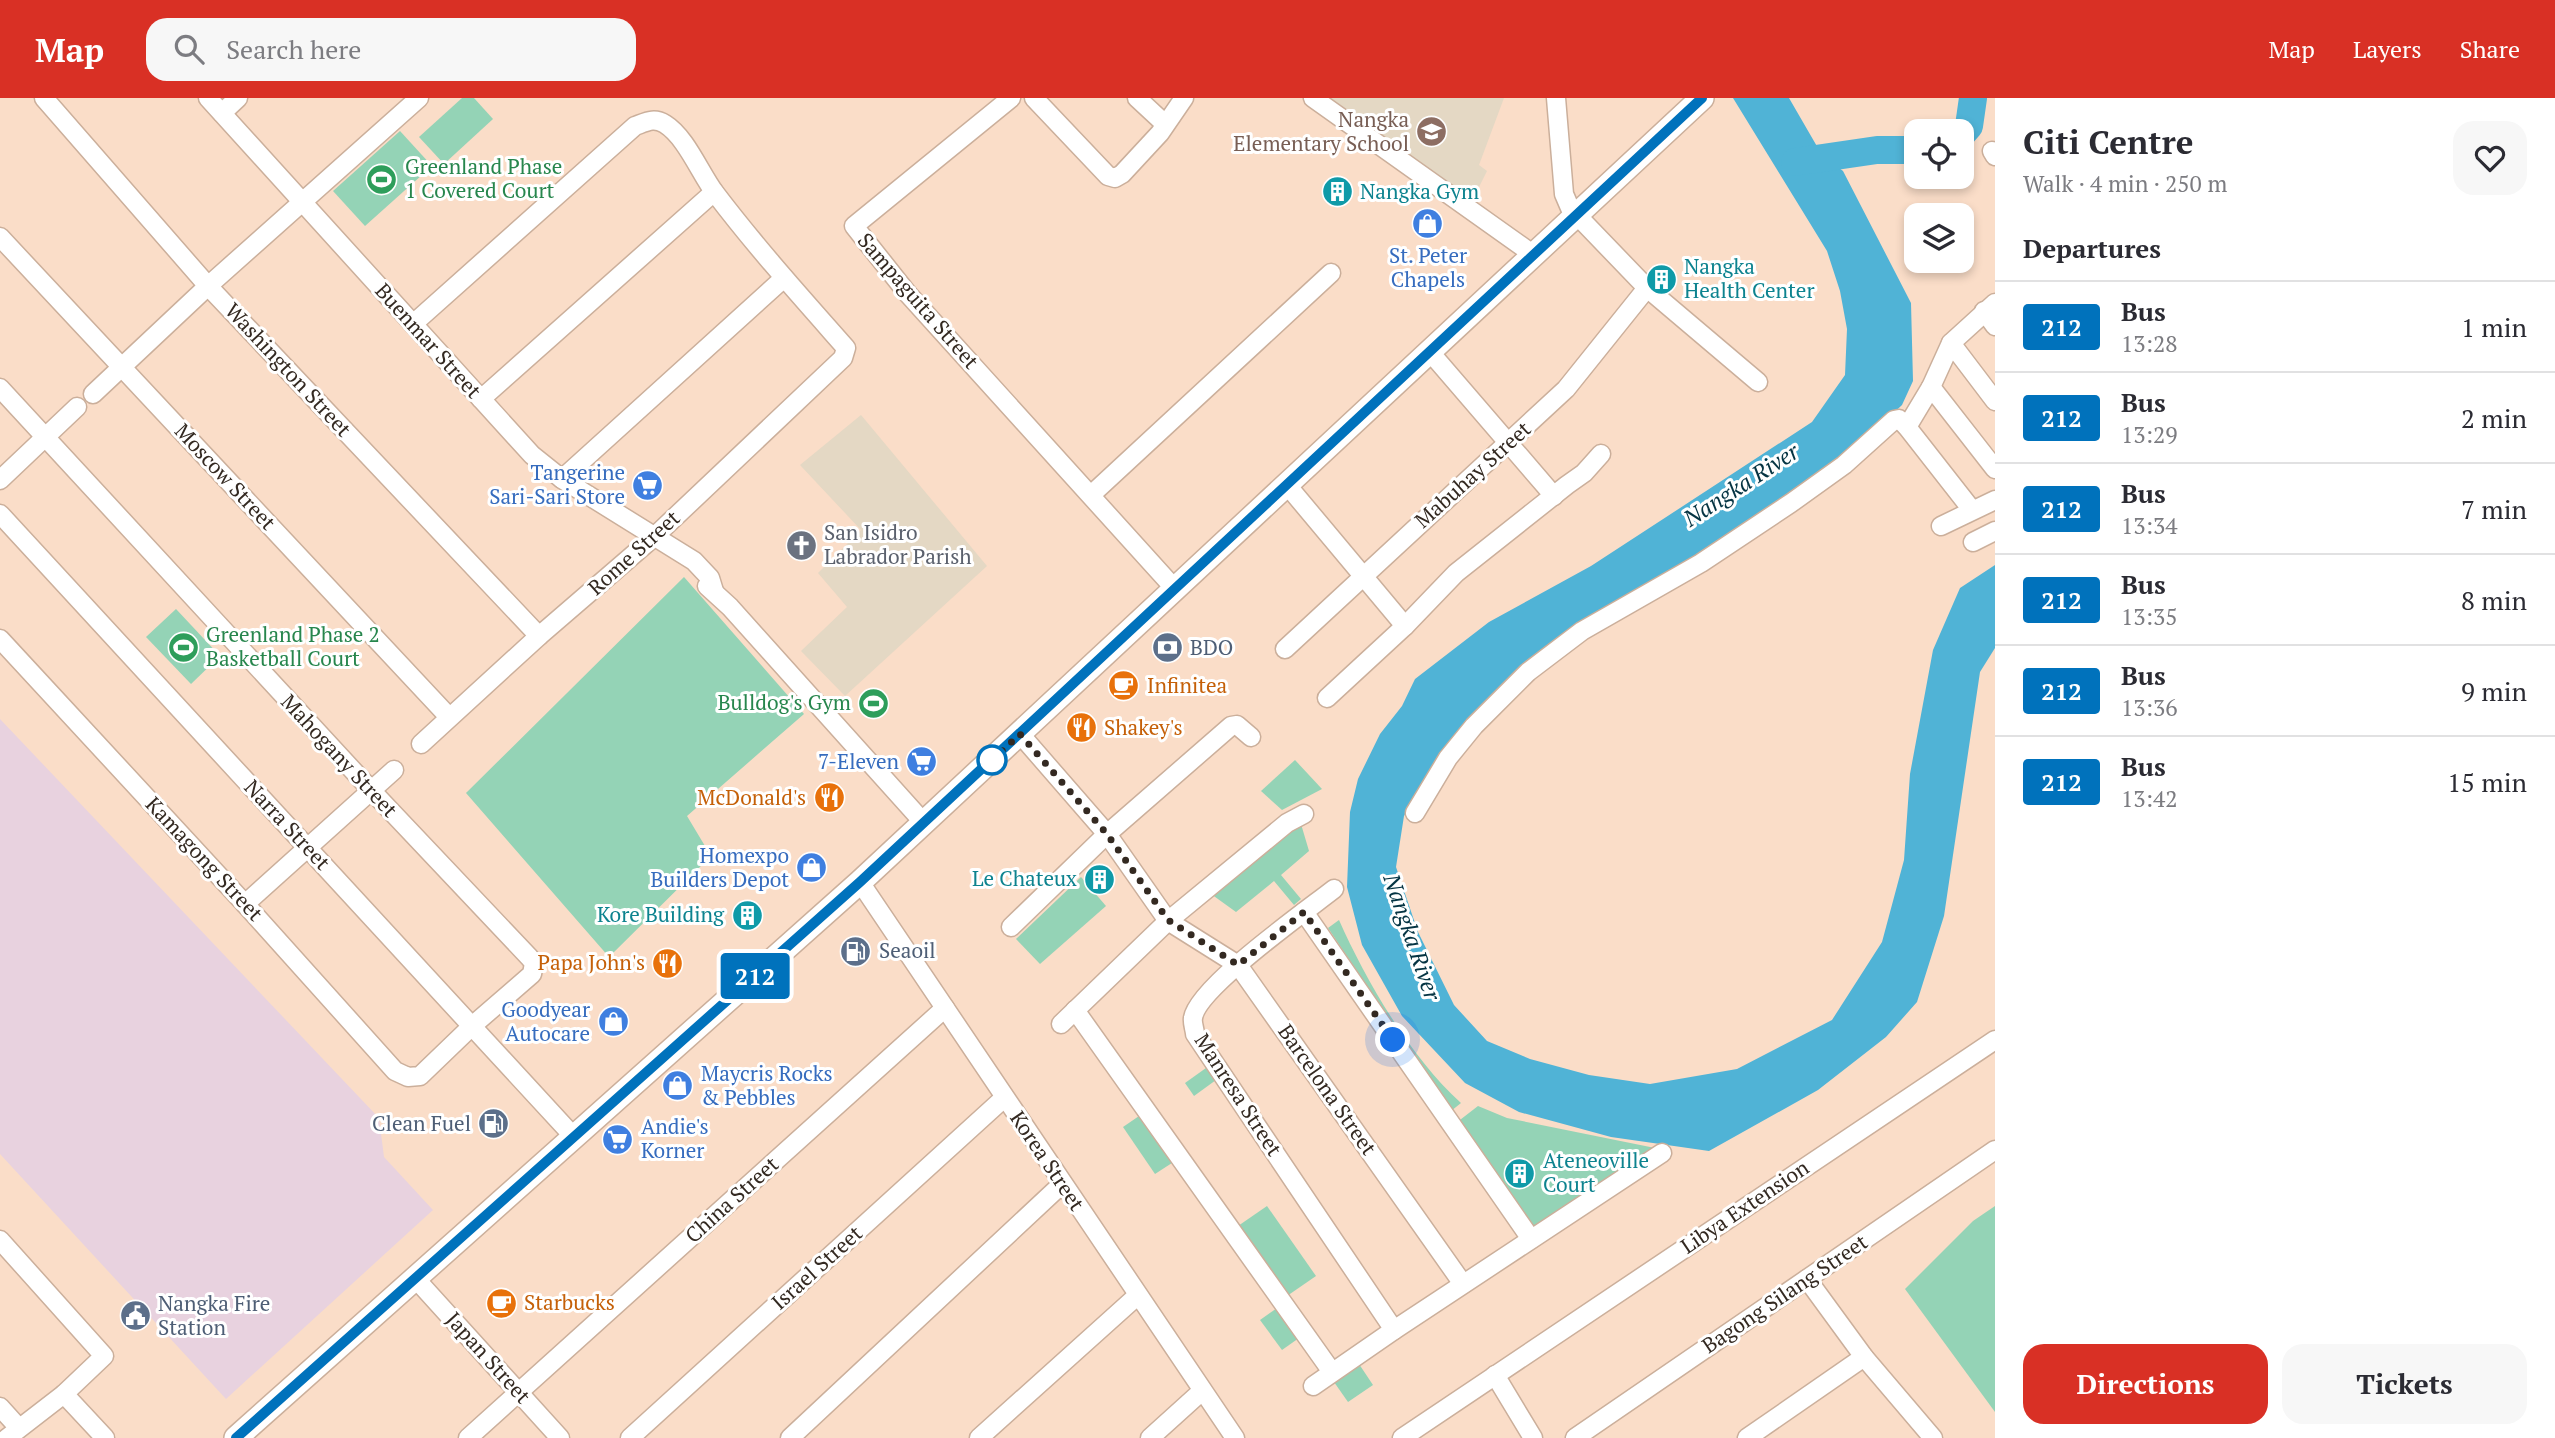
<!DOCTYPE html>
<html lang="en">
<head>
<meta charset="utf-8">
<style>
  :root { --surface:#fff; --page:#f7f7f7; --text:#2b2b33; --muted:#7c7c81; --line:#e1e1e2; --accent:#d93025 }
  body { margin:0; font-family:"PT Serif",serif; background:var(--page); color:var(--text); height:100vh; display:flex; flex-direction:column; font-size:26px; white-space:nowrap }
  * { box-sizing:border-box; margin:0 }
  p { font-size:23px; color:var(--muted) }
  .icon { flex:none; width:38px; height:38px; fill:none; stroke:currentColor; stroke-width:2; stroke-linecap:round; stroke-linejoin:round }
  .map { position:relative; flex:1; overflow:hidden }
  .details { display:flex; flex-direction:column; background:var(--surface); width:560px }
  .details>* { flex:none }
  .badge { padding:0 14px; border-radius:5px; font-size:24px; line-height:46px }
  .controls { position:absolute; left:1904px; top:21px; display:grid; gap:14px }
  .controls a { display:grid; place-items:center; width:70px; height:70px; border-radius:14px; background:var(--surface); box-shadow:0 4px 10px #0003; font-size:35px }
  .you { position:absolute; width:35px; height:35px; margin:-18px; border:5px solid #fff; border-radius:50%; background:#1a73e8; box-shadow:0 0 0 10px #1a73e833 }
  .map>.badge { position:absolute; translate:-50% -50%; box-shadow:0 0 0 4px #fff }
  h2 { padding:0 28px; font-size:26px; line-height:63px }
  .round { display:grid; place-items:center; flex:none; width:74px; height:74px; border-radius:21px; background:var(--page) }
  .head { display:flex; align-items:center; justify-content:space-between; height:119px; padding:0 28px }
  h1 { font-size:33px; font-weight:800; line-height:52px }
  .primary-button { display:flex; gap:14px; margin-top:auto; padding:14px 28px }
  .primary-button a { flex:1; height:80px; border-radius:21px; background:var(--accent); color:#fff; font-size:28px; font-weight:800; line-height:80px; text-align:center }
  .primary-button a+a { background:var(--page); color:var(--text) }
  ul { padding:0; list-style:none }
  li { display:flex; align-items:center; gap:21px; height:91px; padding:0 28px; border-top:2px solid var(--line) }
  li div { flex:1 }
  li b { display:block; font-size:26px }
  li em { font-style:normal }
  li .badge { min-width:77px; font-weight:700; text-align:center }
  header { display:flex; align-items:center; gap:42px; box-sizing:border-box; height:98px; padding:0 35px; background:var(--accent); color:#fff }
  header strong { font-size:33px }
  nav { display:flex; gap:38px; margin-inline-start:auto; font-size:24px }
  .search { width:490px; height:63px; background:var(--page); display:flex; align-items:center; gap:18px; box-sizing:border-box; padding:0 24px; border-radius:21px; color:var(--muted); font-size:26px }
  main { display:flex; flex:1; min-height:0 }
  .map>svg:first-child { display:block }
  .industrial { fill:#e8d2df }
  .education { fill:#e4d8c4 }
  .green { fill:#94d3b6 }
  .water { fill:#50b3d6 }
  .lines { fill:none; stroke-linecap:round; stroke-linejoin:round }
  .river { stroke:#50b3d6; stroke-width:28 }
  .minor-casing { stroke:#cbaf9b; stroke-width:21 }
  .major-casing { stroke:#cbaf9b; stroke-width:26 }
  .minor { stroke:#fff; stroke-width:18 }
  .major { stroke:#fff; stroke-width:23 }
  .line-casing { stroke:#fff; stroke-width:16 }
  .line { stroke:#0072bc; stroke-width:10 }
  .walk { stroke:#332921; stroke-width:7; stroke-dasharray:0 12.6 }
  .stop-dot { fill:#fff; stroke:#0072bc; stroke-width:3.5 }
  .labels { text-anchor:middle; stroke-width:6; stroke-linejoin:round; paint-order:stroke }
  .education-label { font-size:21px; fill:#785e54; stroke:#fff; text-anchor:end }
  .leisure-label { font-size:21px; fill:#27864d; stroke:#fff; text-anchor:start }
  .culture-label { font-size:21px; fill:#0d838f; stroke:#fff; text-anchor:start }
  .shop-label { font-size:21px; fill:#366cbe; stroke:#fff; text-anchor:end }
  .street-label { font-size:21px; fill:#332921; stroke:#fff }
  .worship-label { font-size:21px; fill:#5b616d; stroke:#fff; text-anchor:start }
  .service-label { font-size:21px; fill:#4e5e75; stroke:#fff; text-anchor:start }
  .food-label { font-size:21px; fill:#c56008; stroke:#fff; text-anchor:start }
  .water-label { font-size:23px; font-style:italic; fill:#053443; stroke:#fff }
</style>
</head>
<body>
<header>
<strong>Map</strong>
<div class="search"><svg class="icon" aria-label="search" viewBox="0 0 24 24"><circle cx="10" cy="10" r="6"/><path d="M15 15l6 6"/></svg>Search here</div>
<nav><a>Map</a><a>Layers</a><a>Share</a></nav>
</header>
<main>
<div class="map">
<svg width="1995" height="1340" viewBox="0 0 1995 1340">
  <rect width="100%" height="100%" fill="#faddc8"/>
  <!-- industrial -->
  <polygon class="industrial" points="0,621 379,1020 384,1059 433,1112 226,1301 0,1056"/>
  <!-- education -->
  <g class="education">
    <polygon points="1328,0 1504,0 1479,67 1487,73 1471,105"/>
    <polygon points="861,317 987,468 845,598 801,553 847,509 818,475 861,432 800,367"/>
  </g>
  <!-- green -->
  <g class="green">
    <polygon points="462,0 474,0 493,21 444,66 419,39"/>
    <polygon points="400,33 432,68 365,128 333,93"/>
    <polygon points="684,479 804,616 687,718 711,758 609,859 466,695"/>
    <polygon points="176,511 220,558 191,586 146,539"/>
    <polygon points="1295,662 1322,691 1282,712 1261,693"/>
    <polygon points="1301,726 1309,753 1281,777 1301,801 1294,807 1274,783 1236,814 1211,796 1289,730"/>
    <polygon points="1081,779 1106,808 1040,866 1016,841"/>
    <path d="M1339,822C1366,883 1411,960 1461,1005L1451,1013L1328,830Z"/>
    <polygon points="1206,970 1216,982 1194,998 1185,985"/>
    <polygon points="1478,1008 1507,1020 1660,1051 1531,1130 1456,1025"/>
    <polygon points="1142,1016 1175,1063 1155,1076 1123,1029"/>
    <polygon points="1267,1108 1316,1178 1287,1198 1238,1128"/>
    <polygon points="1995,1108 1995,1314 1905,1191 1973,1123"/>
    <polygon points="1277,1210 1299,1240 1282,1252 1260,1222"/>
    <polygon points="1359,1266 1373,1287 1348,1304 1334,1284"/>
  </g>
  <!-- water -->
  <polygon class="water" points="1733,0 1789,0 1822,57 1843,73 1911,205 1913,283 1902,307 1843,363 1594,528 1452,651 1424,682 1404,718 1396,769 1418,834 1454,907 1487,943 1530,961 1589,977 1650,986 1737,971 1832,922 1882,844 1904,762 1910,676 1933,552 1960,490 1995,467 1995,550 1980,574 1944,818 1917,904 1886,939 1818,992 1709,1053 1611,1039 1519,1014 1465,985 1402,918 1362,847 1347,789 1350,714 1358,681 1380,636 1402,608 1415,581 1489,524 1591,468 1812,324 1845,277 1847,231 1840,193 1827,153"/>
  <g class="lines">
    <!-- river -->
    <g class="river">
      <polyline points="1962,36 1969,28 1973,0"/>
      <polyline points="1795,64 1877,52 1916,52"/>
    </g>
    <defs>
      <g id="minor">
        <polyline points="44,0 208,188 539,538"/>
        <polyline points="208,0 532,357 562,381 694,463 710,480 714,493"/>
        <polyline points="1011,0 854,128 908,196 1175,491"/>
        <polyline points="1034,0 1108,78 1115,80 1122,76 1160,35 1184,0"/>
        <polyline points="1137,0 1165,26"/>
        <polyline points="1313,0 1534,157"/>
        <polyline points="1556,0 1564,96 1570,110 1647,190 1758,284"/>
        <polyline points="222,15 238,0"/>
        <polyline points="1992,53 1995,58"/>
        <polyline points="0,139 449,619"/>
        <polyline points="1984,213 1995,228"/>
        <path d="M413,226L635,28C646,24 654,19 665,26C686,39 700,75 715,95C756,149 801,199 846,250L843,260L655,438L539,538L421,646"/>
        <polyline points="1951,245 1995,303"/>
        <polyline points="1430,254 1554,398"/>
        <polyline points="1931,289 1995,371"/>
        <polyline points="0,290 371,692 529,859 534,865 532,876 472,928 420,978 408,979 395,973 245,806 0,541"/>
        <polyline points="93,296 208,188 419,0"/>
        <polyline points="481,301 714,94"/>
        <polyline points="1907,329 1931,289 1951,245 1995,205"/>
        <polyline points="562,381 784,180"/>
        <polyline points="0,382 77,309"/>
        <polyline points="1287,387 1405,528"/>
        <polyline points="1091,397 1331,175"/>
        <polyline points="0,416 574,1039"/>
        <polyline points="1941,428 1995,402"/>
        <polyline points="1973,444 1995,433"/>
        <polyline points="707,488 730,509 924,725"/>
        <polyline points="1285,551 1566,291 1647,190"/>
        <polyline points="1327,600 1405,528 1456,475 1567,387 1584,375 1601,356"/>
        <polyline points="1020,636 1107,736 1168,823 1238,867 1463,1186"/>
        <polyline points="1415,715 1448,660 1474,628 1528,574 1582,533 1701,465 1791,405 1844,367 1894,322 1899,321 1907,329 1972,412"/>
        <polyline points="860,784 1235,1340"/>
        <path d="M1334,791C1306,813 1197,890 1193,920C1192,925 1195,932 1195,936L1394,1232"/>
        <polyline points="245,806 394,672"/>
        <polyline points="1304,814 1531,1141"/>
        <polyline points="1011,829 1107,736 1231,628 1237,627 1251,639"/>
        <polyline points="1075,912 1332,1274"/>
        <polyline points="1061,926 1168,823 1287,725 1304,716"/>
        <polyline points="0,1142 104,1258 64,1296 7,1340"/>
        <polyline points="415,1180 560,1340"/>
        <polyline points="1807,1181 1864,1259 1933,1340"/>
        <polyline points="1495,1277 1533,1340"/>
        <polyline points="1313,1288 1394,1232 1662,1055"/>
        <polyline points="64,1296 105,1340"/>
        <polyline points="0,1309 19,1330"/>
        <polyline points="468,1340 945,910"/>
        <polyline points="630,1340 1004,1000"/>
        <polyline points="790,1340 1062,1086"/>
        <polyline points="979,1340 1137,1198"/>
        <polyline points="1150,1340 1202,1293"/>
        <polyline points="1402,1340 1995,942"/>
        <polyline points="1575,1340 1995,1052"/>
        <polyline points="1747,1340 1864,1259"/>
      </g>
      <polyline id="major" points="236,1340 860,784 1702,0"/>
    </defs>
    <!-- minor casing -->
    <use href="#minor" class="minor-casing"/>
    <!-- major casing -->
    <use href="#major" class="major-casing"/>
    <!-- minor -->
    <use href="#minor" class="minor"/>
    <!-- major -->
    <use href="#major" class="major"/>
  </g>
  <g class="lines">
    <defs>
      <polyline id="line" points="236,1340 860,784 1702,0"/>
    </defs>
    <!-- line casing -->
    <use href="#line" class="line-casing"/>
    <!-- line -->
    <use href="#line" class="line"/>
    <!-- walk -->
    <polyline class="walk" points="992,662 988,666 1020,636 1107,736 1168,822 1238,867 1304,814 1393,942"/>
  </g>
  <!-- icons -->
  <defs>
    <symbol id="school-disc" viewBox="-11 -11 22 22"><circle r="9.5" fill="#8d6e63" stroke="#fff"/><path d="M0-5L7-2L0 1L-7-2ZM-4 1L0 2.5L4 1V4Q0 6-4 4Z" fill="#fff"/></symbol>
    <symbol id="stadium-disc" viewBox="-11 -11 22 22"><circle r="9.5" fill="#2e9e5b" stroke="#fff"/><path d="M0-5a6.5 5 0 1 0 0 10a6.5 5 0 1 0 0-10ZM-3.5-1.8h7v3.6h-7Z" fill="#fff"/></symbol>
    <symbol id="building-disc" viewBox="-11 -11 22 22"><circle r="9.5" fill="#0f9aa8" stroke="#fff"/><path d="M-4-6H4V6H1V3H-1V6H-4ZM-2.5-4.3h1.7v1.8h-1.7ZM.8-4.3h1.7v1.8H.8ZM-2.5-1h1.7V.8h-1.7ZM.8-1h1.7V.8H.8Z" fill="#fff"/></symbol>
    <symbol id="shop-disc" viewBox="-11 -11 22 22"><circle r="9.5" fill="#3f7fe0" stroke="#fff"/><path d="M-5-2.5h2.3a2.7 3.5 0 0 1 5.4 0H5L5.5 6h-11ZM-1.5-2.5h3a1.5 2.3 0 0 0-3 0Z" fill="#fff"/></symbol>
    <symbol id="supermarket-disc" viewBox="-11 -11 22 22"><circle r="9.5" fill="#3f7fe0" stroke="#fff"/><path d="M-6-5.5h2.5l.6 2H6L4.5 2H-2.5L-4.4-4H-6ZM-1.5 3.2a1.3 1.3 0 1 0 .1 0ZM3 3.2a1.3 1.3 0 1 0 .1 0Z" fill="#fff"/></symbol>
    <symbol id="church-disc" viewBox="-11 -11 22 22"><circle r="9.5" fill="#6b7280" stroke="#fff"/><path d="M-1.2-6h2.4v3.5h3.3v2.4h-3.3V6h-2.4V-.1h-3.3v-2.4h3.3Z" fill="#fff"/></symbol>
    <symbol id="bank-disc" viewBox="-11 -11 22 22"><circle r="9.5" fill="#5c6f8a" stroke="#fff"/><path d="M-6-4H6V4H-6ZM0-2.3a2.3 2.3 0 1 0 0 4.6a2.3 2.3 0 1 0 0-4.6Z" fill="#fff"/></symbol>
    <symbol id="cafe-disc" viewBox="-11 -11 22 22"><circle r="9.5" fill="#e8710a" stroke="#fff"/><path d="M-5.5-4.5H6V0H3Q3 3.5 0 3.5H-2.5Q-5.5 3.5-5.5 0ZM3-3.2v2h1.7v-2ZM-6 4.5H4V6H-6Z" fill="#fff"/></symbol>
    <symbol id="restaurant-disc" viewBox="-11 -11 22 22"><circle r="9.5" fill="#e8710a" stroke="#fff"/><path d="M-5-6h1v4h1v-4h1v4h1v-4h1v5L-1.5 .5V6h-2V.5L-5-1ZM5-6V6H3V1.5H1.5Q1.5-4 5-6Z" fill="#fff"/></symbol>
    <symbol id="fuel-disc" viewBox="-11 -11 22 22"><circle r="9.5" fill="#5c6f8a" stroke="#fff"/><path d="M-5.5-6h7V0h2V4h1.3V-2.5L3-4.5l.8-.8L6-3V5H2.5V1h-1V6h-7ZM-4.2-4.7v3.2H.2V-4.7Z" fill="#fff"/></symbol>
    <symbol id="civic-disc" viewBox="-11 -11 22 22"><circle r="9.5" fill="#5c6f8a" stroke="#fff"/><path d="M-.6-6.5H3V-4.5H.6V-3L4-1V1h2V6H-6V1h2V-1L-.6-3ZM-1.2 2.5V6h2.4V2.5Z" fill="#fff"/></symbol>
  </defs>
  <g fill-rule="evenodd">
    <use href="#school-disc" x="1414" y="16" width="35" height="35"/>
    <use href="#stadium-disc" x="364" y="64" width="35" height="35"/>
    <use href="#building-disc" x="1320" y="76" width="35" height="35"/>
    <use href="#shop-disc" x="1410" y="108" width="35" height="35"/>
    <use href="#building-disc" x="1644" y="164" width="35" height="35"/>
    <use href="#supermarket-disc" x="630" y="370" width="35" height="35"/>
    <use href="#church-disc" x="784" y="430" width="35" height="35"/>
    <use href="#stadium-disc" x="166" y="532" width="35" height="35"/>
    <use href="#bank-disc" x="1150" y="532" width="35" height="35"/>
    <use href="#cafe-disc" x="1106" y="570" width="35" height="35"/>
    <use href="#stadium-disc" x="856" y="588" width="35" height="35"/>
    <use href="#restaurant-disc" x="1064" y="612" width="35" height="35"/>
    <use href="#supermarket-disc" x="904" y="646" width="35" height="35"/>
    <use href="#restaurant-disc" x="812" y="682" width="35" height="35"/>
    <use href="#shop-disc" x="794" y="752" width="35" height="35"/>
    <use href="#building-disc" x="1082" y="764" width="35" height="35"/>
    <use href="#building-disc" x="730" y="800" width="35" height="35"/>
    <use href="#fuel-disc" x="838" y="836" width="35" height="35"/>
    <use href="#restaurant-disc" x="650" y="848" width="35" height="35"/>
    <use href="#shop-disc" x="596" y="906" width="35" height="35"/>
    <use href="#shop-disc" x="660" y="970" width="35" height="35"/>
    <use href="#fuel-disc" x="476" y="1008" width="35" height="35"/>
    <use href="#supermarket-disc" x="600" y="1024" width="35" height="35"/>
    <use href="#building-disc" x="1502" y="1058" width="35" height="35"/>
    <use href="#cafe-disc" x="484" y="1188" width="35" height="35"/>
    <use href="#civic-disc" x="118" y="1200" width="35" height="35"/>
  </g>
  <!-- markers -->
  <circle class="stop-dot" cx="992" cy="662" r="14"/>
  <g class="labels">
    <!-- education labels -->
    <g class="education-label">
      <text x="1409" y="29">Nangka<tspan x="1409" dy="24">Elementary School</tspan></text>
    </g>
    <!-- leisure labels -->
    <g class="leisure-label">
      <text x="405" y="76">Greenland Phase<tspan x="405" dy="24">1 Covered Court</tspan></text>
      <text x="206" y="544">Greenland Phase 2<tspan x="206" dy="24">Basketball Court</tspan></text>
      <text x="851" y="612" text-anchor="end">Bulldog's Gym</text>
    </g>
    <!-- culture labels -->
    <g class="culture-label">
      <text x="1360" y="101">Nangka Gym</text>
      <text x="1684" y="176">Nangka<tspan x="1684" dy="24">Health Center</tspan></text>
      <text x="1077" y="788" text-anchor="end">Le Chateux</text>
      <text x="724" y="824" text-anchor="end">Kore Building</text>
      <text x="1543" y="1070">Ateneoville<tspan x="1543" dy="24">Court</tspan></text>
    </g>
    <!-- shop labels -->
    <g class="shop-label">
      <text x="1428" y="165" text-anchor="middle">St. Peter<tspan x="1428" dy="24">Chapels</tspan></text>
      <text x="625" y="382">Tangerine<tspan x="625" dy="24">Sari-Sari Store</tspan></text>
      <text x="899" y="671">7-Eleven</text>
      <text x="789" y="765">Homexpo<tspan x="789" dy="24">Builders Depot</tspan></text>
      <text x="590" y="919">Goodyear<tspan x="590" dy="24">Autocare</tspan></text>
      <text x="701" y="983" text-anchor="start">Maycris Rocks<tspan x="701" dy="24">&amp; Pebbles</tspan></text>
      <text x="641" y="1036" text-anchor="start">Andie's<tspan x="641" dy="24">Korner</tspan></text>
    </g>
    <!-- street labels -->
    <g class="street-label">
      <text transform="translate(918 203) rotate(49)" y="7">Sampaguita Street</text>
      <text transform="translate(428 243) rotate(48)" y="7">Buenmar Street</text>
      <text transform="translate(288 272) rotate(47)" y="7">Washington Street</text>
      <text transform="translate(1473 377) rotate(-42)" y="7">Mabuhay Street</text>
      <text transform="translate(225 379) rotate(47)" y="7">Moscow Street</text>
      <text transform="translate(634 455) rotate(-42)" y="7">Rome Street</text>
      <text transform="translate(339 658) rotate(47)" y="7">Mahogany Street</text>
      <text transform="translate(287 727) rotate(47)" y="7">Narra Street</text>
      <text transform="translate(204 761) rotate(47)" y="7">Kamagong Street</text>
      <text transform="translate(1327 992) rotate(55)" y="7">Barcelona Street</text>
      <text transform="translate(1238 997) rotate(57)" y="7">Manresa Street</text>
      <text transform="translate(1047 1063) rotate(56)" y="7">Korea Street</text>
      <text transform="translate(732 1102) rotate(-42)" y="7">China Street</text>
      <text transform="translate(1745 1109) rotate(-34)" y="7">Libya Extension</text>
      <text transform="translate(817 1170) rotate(-42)" y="7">Israel Street</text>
      <text transform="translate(1785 1196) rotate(-34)" y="7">Bagong Silang Street</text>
      <text transform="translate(488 1260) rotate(48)" y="7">Japan Street</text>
    </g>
    <!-- worship labels -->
    <g class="worship-label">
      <text x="824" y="442">San Isidro<tspan x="824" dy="24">Labrador Parish</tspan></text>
    </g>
    <!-- service labels -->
    <g class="service-label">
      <text x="1190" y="557">BDO</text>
      <text x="879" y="860">Seaoil</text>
      <text x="471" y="1033" text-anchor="end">Clean Fuel</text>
      <text x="158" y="1213">Nangka Fire<tspan x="158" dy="24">Station</tspan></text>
    </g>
    <!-- food labels -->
    <g class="food-label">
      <text x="1147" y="595">Infinitea</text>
      <text x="1104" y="637">Shakey's</text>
      <text x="806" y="707" text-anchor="end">McDonald's</text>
      <text x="645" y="872" text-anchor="end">Papa John's</text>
      <text x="524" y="1212">Starbucks</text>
    </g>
    <!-- water labels -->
    <g class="water-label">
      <text transform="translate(1741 387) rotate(-33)" y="8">Nangka River</text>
      <text transform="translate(1412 839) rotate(71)" y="8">Nangka River</text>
    </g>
  </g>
</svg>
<div class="controls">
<a><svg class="icon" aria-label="locate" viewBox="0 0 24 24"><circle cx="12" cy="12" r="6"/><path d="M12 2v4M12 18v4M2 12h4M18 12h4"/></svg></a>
<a><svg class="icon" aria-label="layers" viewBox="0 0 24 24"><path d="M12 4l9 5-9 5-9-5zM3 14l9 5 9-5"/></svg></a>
</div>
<div class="you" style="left:1393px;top:942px"></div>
<b class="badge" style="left:755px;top:878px;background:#0072bc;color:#fff">212</b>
</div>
<section class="details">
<div class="head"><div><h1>Citi Centre</h1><p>Walk · 4 min · 250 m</p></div><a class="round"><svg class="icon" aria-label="heart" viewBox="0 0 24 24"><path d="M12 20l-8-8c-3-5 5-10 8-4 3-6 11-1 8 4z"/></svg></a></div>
<h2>Departures</h2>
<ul>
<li><span class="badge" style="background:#0072bc;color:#fff">212</span><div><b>Bus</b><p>13:28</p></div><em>1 min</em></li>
<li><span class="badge" style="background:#0072bc;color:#fff">212</span><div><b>Bus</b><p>13:29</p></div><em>2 min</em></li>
<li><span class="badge" style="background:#0072bc;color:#fff">212</span><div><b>Bus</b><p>13:34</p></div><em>7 min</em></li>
<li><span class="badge" style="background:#0072bc;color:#fff">212</span><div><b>Bus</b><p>13:35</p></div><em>8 min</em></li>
<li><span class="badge" style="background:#0072bc;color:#fff">212</span><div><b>Bus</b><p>13:36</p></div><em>9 min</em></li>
<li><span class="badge" style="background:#0072bc;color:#fff">212</span><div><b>Bus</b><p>13:42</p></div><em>15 min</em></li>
</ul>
<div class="primary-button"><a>Directions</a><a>Tickets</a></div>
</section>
</main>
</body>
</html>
